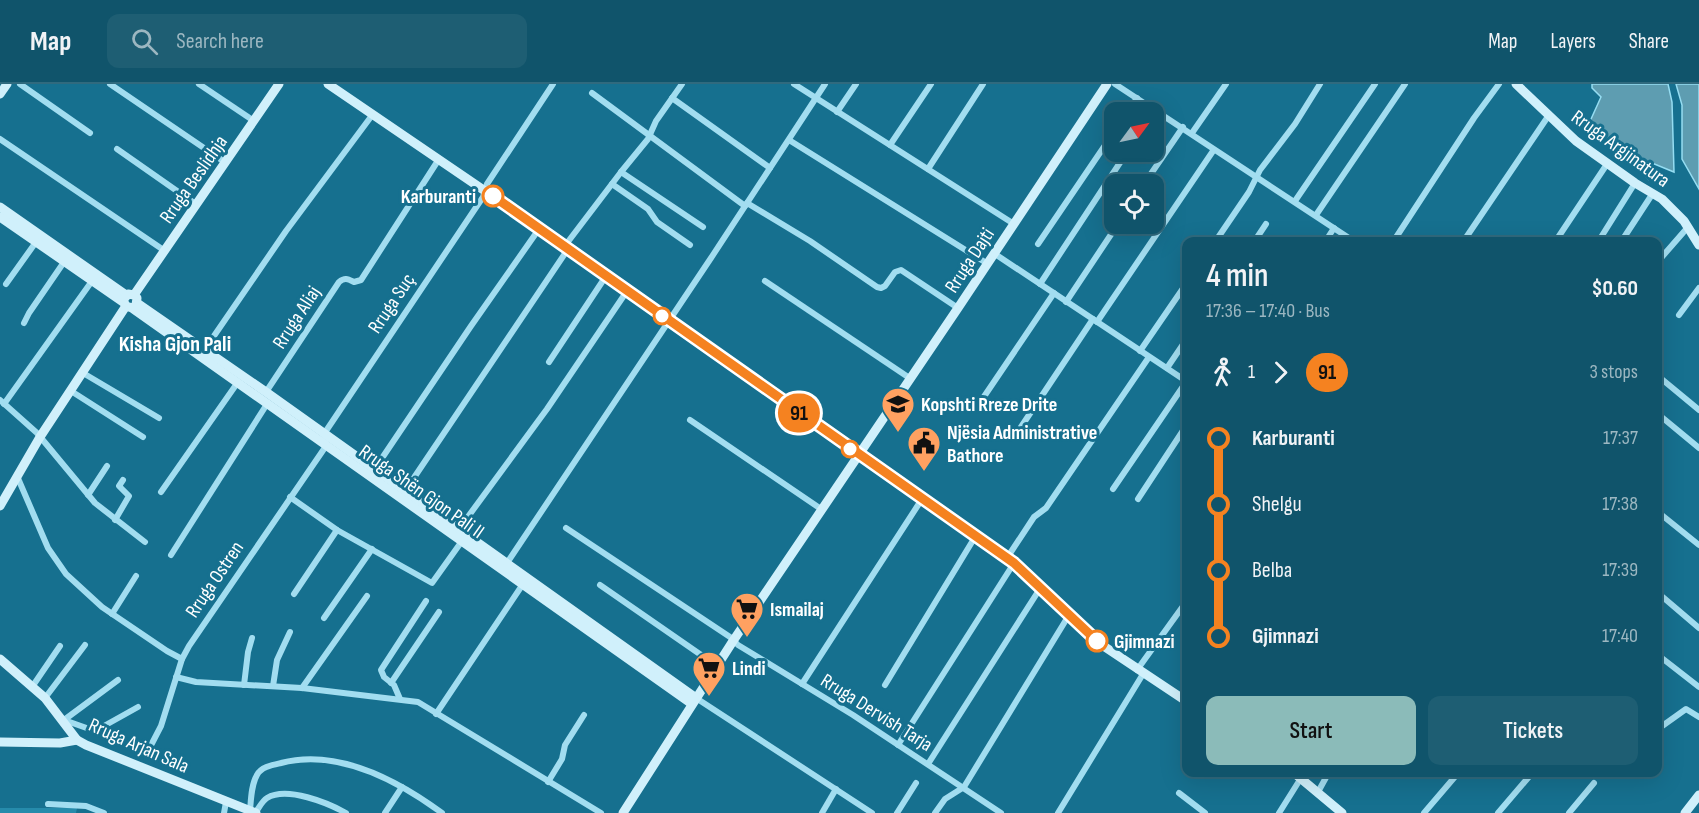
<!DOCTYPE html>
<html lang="en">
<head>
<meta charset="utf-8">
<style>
  :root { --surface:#10546b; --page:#1e5e73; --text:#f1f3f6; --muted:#9cb7c1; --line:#306a7e; --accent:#8bbbb9 }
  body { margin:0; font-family:"Sofia Sans Condensed",sans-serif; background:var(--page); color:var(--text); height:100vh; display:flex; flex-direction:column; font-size:22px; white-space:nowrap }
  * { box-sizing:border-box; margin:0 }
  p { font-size:20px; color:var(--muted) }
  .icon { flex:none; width:33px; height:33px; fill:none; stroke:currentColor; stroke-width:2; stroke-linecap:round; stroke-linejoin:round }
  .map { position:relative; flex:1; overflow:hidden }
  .details { position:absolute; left:1182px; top:153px; width:480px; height:540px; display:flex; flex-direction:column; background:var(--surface); border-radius:12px; box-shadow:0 6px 24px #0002,0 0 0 2px var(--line) }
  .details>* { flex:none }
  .badge { padding:0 12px; border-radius:20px; font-size:21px; line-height:39px }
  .needle { width:39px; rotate:57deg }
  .controls { position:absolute; left:1104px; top:18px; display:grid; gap:12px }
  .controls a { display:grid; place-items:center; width:60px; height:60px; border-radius:12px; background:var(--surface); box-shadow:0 6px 24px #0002,0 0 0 2px var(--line); font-size:30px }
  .map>.badge { position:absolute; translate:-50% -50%; box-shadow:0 0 0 3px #fff }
  .legs { display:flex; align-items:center; gap:9px; height:66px; padding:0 24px; font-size:20px }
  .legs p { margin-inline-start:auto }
  .summary { display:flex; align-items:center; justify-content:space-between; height:102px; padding:0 24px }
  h1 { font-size:33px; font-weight:600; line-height:45px }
  .primary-button { display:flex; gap:12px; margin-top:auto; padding:12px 24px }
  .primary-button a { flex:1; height:69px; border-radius:12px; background:var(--accent); color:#111; font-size:24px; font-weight:600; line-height:69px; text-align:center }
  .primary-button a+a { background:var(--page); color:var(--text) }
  ul { padding:0 24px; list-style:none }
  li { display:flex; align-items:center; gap:21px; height:66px; font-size:22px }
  li i { display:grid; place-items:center; width:9px; height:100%; margin:0 8px; background:currentColor }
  li i::after { content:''; width:15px; height:15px; margin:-8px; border:4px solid; border-radius:50%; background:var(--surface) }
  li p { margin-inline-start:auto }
  li:first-child i { background:linear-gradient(#0000 50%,currentColor 0) }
  li:last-child i { background:linear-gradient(currentColor 50%,#0000 0) }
  header { display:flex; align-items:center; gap:36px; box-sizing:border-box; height:84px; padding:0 30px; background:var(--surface); border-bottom:2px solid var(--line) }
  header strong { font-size:28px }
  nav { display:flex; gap:33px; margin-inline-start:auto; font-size:21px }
  .search { width:420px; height:54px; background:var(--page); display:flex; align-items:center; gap:15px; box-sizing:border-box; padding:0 21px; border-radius:12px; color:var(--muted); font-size:22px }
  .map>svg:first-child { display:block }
  .green { fill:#268bab }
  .water { fill:#5e9db1; stroke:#95ddf2; stroke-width:1.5 }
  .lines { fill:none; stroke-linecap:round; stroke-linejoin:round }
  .street { stroke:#a2ddf0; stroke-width:6 }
  .secondary { stroke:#d0f0fb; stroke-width:9 }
  .line-1-casing { stroke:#fff; stroke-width:14 }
  .line-1 { stroke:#f58220; stroke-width:9 }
  .stop-1-dot { fill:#fff; stroke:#f58220; stroke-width:3 }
  .labels { text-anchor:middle; stroke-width:6; stroke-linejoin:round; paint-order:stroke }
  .street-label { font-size:20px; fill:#fff; stroke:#16708f }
  .stop-label { font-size:20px; font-weight:bold; fill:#fff; stroke:#16708f; text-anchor:end }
  .poi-label { font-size:20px; font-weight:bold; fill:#fff; stroke:#16708f; text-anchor:start }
  .quarter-label { font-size:22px; font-weight:bold; fill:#fff; stroke:#16708f }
</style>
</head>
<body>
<header>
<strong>Map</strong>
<div class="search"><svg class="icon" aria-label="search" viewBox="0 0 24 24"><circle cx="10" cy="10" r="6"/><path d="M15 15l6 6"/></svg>Search here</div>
<nav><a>Map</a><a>Layers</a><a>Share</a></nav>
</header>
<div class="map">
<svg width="1699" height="729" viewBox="0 0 1699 729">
  <rect width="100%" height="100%" fill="#16708f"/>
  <!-- green -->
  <polygon class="green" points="0,724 77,724 76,729 0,729"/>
  <!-- water -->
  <g class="water">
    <polygon points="1592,0 1668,0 1672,18 1674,88 1652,79 1648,95 1626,72 1618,65 1596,55 1587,44 1601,13 1592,4"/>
    <polygon points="1676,0 1699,0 1699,105 1682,75 1682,21"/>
  </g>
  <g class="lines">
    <!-- street -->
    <g class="street">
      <polyline points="20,0 90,49"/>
      <polyline points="110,0 226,79"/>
      <polyline points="199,0 254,37"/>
      <polyline points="794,0 1014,140"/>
      <polyline points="1115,0 1355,158"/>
      <polyline points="592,9 745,122"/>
      <polyline points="672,14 770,84"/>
      <polyline points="837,28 856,0"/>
      <polyline points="1128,28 1137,14"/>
      <polyline points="1192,49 1226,0"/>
      <polyline points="0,55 165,167"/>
      <polyline points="789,56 988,180"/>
      <polyline points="890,61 931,0"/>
      <polyline points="117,65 197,121"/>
      <polyline points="928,85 983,0"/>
      <polyline points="621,88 703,143"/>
      <polyline points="612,100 648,125 657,138 690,161"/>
      <polyline points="1144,100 1183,43"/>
      <polyline points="1295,117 1375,0"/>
      <polyline points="747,119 810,157 877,203 881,204 885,202 895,188 901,186 958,224"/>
      <polyline points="1316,131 1405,0"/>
      <polyline points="1215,158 1249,108 1260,86 1295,40 1320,0"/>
      <polyline points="1254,158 1266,140"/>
      <polyline points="1325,158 1334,144"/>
      <polyline points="1393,158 1474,34 1499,0"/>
      <polyline points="1463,158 1549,31"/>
      <polyline points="1555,158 1607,80"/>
      <polyline points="1598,158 1635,99"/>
      <polyline points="1621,158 1653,109"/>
      <polyline points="1038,160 1114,48"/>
      <polyline points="564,163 621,88 648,55 656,37 682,0"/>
      <polyline points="995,170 1186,297"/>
      <polyline points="1661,174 1688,143"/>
      <polyline points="765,197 911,295"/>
      <polyline points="6,200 36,158"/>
      <polyline points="1040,200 1127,68"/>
      <polyline points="1066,218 1118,140"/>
      <polyline points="1679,231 1699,204"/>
      <polyline points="1097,238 1213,67"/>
      <polyline points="24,239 29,229 64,178"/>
      <polyline points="205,265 286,147 373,30"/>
      <polyline points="1140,267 1186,200"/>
      <polyline points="549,278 606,192"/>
      <polyline points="1167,284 1186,256"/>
      <polyline points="83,289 159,334"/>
      <polyline points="1658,292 1699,326"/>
      <polyline points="71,307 143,353"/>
      <path d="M266,308L339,198C345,193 348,195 354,198L361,196L439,75"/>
      <polyline points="0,316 37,349 95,419 145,458"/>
      <polyline points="4,320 92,197"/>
      <polyline points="979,320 1054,209"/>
      <polyline points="1658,330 1699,364"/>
      <polyline points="690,336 821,425"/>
      <polyline points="1017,349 1093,235"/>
      <polyline points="374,386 471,242 539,145"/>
      <polyline points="17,392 48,464 66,490 102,523 167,567 182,575"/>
      <polyline points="1113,405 1186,298"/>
      <polyline points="405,407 568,165"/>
      <polyline points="161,408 238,298"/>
      <polyline points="88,411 107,382"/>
      <polyline points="290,413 337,446 432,499 462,457"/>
      <polyline points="1138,415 1186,342"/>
      <polyline points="1184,421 1186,418"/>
      <polyline points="1658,428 1699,461"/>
      <polyline points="115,436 129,412 119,402 123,396"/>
      <polyline points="566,444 730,553 738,561 853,631 1001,729"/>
      <polyline points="459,445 547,325 627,207"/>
      <polyline points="171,471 267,320"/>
      <polyline points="1007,474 1034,433 1046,424 1149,273"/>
      <polyline points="507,479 711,174 825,0"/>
      <polyline points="600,501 717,582"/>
      <polyline points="1658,509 1699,544"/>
      <polyline points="294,510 337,446"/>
      <polyline points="112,530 136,492"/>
      <polyline points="324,534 372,465"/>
      <polyline points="1658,571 1699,603"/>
      <polyline points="1137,586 1186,518"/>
      <polyline points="176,593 196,598 302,604 418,618 601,729"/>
      <polyline points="391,599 439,528"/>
      <polyline points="802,600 922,415"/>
      <polyline points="244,601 248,568 252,554"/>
      <polyline points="885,601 975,453"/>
      <polyline points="273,602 277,576 290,548"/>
      <polyline points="32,603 60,562"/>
      <polyline points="302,604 367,512"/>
      <polyline points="45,614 85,561"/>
      <polyline points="696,614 872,729"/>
      <polyline points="400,615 394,601 384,593 381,586 426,517"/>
      <polyline points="436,630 523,500"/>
      <polyline points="64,636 95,647 138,623"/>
      <polyline points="64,636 118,596"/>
      <polyline points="1658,645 1686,625 1699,633"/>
      <polyline points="898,661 1014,479"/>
      <polyline points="147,669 161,642 182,575 189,562 326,362 324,350 328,344 483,113 487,100 553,0"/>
      <polyline points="928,680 1041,503"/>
      <polyline points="548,698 562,675 565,661 584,631"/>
      <polyline points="1318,708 1329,688"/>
      <polyline points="1179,709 1205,729"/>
      <polyline points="48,720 86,722 104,729"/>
      <path d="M250,727C251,716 251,701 257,691C261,683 272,681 281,679C338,664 397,696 442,729"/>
      <polyline points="224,729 226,718"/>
      <path d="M255,729C259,724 262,717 267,714C287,702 328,719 346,729"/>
      <polyline points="385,729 402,703"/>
      <polyline points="822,729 836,705"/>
      <polyline points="897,729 916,699"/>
      <polyline points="935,729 945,715 964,703 1069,531"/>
      <polyline points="1058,729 1143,590"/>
      <polyline points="1279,729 1301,694"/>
      <polyline points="1424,729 1459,688"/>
      <polyline points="1498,729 1533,688"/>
      <polyline points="1569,729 1594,699"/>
    </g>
    <!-- secondary -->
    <g class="secondary">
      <polyline points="328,0 485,107 1014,479 1105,563 1186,617"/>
      <polyline points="1516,0 1576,57 1635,99 1662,115 1684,137 1699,161"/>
      <polyline points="0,10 7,0"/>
      <polyline points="0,123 126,211"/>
      <polyline points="0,133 123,218"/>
      <polyline points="134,211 279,0"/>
      <polyline points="137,219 266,308 696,614"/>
      <polyline points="132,224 136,221 137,214 134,211 128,210 123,216 126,222 132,224 692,620"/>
      <polyline points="0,422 40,353 126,222"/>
      <polyline points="0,575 45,614 77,656 86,661 256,729"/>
      <polyline points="0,658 60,659 77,656"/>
      <polyline points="1293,688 1342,729"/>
      <polyline points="623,729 733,557 958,224 1107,0"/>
      <polyline points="1685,729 1699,711"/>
    </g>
  </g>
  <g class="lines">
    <defs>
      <polyline id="line-1" points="493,112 1014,479 1097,557"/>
    </defs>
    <!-- line-1 casing -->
    <use href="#line-1" class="line-1-casing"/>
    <!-- line-1 -->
    <use href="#line-1" class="line-1"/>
  </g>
  <!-- icons -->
  <defs>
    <symbol id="school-pin" viewBox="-11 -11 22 30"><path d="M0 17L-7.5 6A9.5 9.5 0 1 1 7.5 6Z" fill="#ffa161" stroke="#16708f"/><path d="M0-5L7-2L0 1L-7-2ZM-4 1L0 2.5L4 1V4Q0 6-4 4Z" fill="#111"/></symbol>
    <symbol id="civic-pin" viewBox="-11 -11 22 30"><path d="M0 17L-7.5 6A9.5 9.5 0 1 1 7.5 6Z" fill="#ffa161" stroke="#16708f"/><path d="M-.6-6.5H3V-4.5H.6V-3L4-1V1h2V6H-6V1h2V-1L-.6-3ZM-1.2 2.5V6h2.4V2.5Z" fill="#111"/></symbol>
    <symbol id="supermarket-pin" viewBox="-11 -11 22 30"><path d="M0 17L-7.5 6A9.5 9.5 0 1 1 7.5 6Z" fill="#ffa161" stroke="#16708f"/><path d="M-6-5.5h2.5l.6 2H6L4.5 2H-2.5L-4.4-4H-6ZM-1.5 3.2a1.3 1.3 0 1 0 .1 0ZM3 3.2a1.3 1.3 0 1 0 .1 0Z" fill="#111"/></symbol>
  </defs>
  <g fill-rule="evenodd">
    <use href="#school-pin" x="879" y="301" width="38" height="52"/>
    <use href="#civic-pin" x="905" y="340" width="38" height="52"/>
    <use href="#supermarket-pin" x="728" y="506" width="38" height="52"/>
    <use href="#supermarket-pin" x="690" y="565" width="38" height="52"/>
  </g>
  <!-- markers -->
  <g class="stop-1-dot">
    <circle cx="493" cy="112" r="10"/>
    <circle cx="662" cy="232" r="8"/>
    <circle cx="850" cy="365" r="8"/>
    <circle cx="1097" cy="557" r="10"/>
  </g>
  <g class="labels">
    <!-- street labels -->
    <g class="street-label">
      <text transform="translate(1621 64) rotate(36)" y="7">Rruga Argjinatura</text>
      <text transform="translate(193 95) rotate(-55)" y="7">Rruga Beslidhja</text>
      <text transform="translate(969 176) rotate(-57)" y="7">Rruga Dajti</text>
      <text transform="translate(391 219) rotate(-56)" y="7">Rruga Suç</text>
      <text transform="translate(296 233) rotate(-57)" y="7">Rruga Aliaj</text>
      <text transform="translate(422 407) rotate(35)" y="7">Rruga Shën Gjon Pali II</text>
      <text transform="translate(214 495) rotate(-56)" y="7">Rruga Ostren</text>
      <text transform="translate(877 628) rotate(32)" y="7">Rruga Dervish Tarja</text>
      <text transform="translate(139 661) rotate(24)" y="7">Rruga Arjan Sala</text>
    </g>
    <!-- stop labels -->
    <g class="stop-label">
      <text x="476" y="119">Karburanti</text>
      <text x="1114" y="564" text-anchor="start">Gjimnazi</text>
    </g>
    <!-- poi labels -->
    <g class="poi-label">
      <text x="921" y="327">Kopshti Rreze Drite</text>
      <text x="947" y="355">Njësia Administrative<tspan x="947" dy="23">Bathore</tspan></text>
      <text x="770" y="532">Ismailaj</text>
      <text x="732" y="591">Lindi</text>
    </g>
    <!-- quarter labels -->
    <g class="quarter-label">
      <text x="175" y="267">Kisha Gjon Pali</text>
    </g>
  </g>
</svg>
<div class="controls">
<a><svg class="needle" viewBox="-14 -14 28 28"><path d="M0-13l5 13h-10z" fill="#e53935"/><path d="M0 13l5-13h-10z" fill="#9cb7c1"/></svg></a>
<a><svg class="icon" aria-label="locate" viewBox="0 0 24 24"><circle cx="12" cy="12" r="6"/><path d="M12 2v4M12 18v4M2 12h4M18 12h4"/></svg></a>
</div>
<b class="badge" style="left:799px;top:329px;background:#f58220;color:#111">91</b>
<section class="details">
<div class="summary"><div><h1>4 min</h1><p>17:36 – 17:40 · Bus</p></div><b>$0.60</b></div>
<div class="legs"><svg class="icon" aria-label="walk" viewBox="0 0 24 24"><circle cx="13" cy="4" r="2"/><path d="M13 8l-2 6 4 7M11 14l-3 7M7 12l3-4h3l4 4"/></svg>1<svg class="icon" aria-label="forward" viewBox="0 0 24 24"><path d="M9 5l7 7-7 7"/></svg><b class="badge" style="background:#f58220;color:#111">91</b><p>3 stops</p></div>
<ul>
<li><i style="color:#f58220"></i><b>Karburanti</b><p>17:37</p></li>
<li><i style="color:#f58220"></i><span>Shelgu</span><p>17:38</p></li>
<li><i style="color:#f58220"></i><span>Belba</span><p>17:39</p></li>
<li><i style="color:#f58220"></i><b>Gjimnazi</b><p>17:40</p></li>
</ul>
<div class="primary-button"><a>Start</a><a>Tickets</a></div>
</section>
</div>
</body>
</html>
